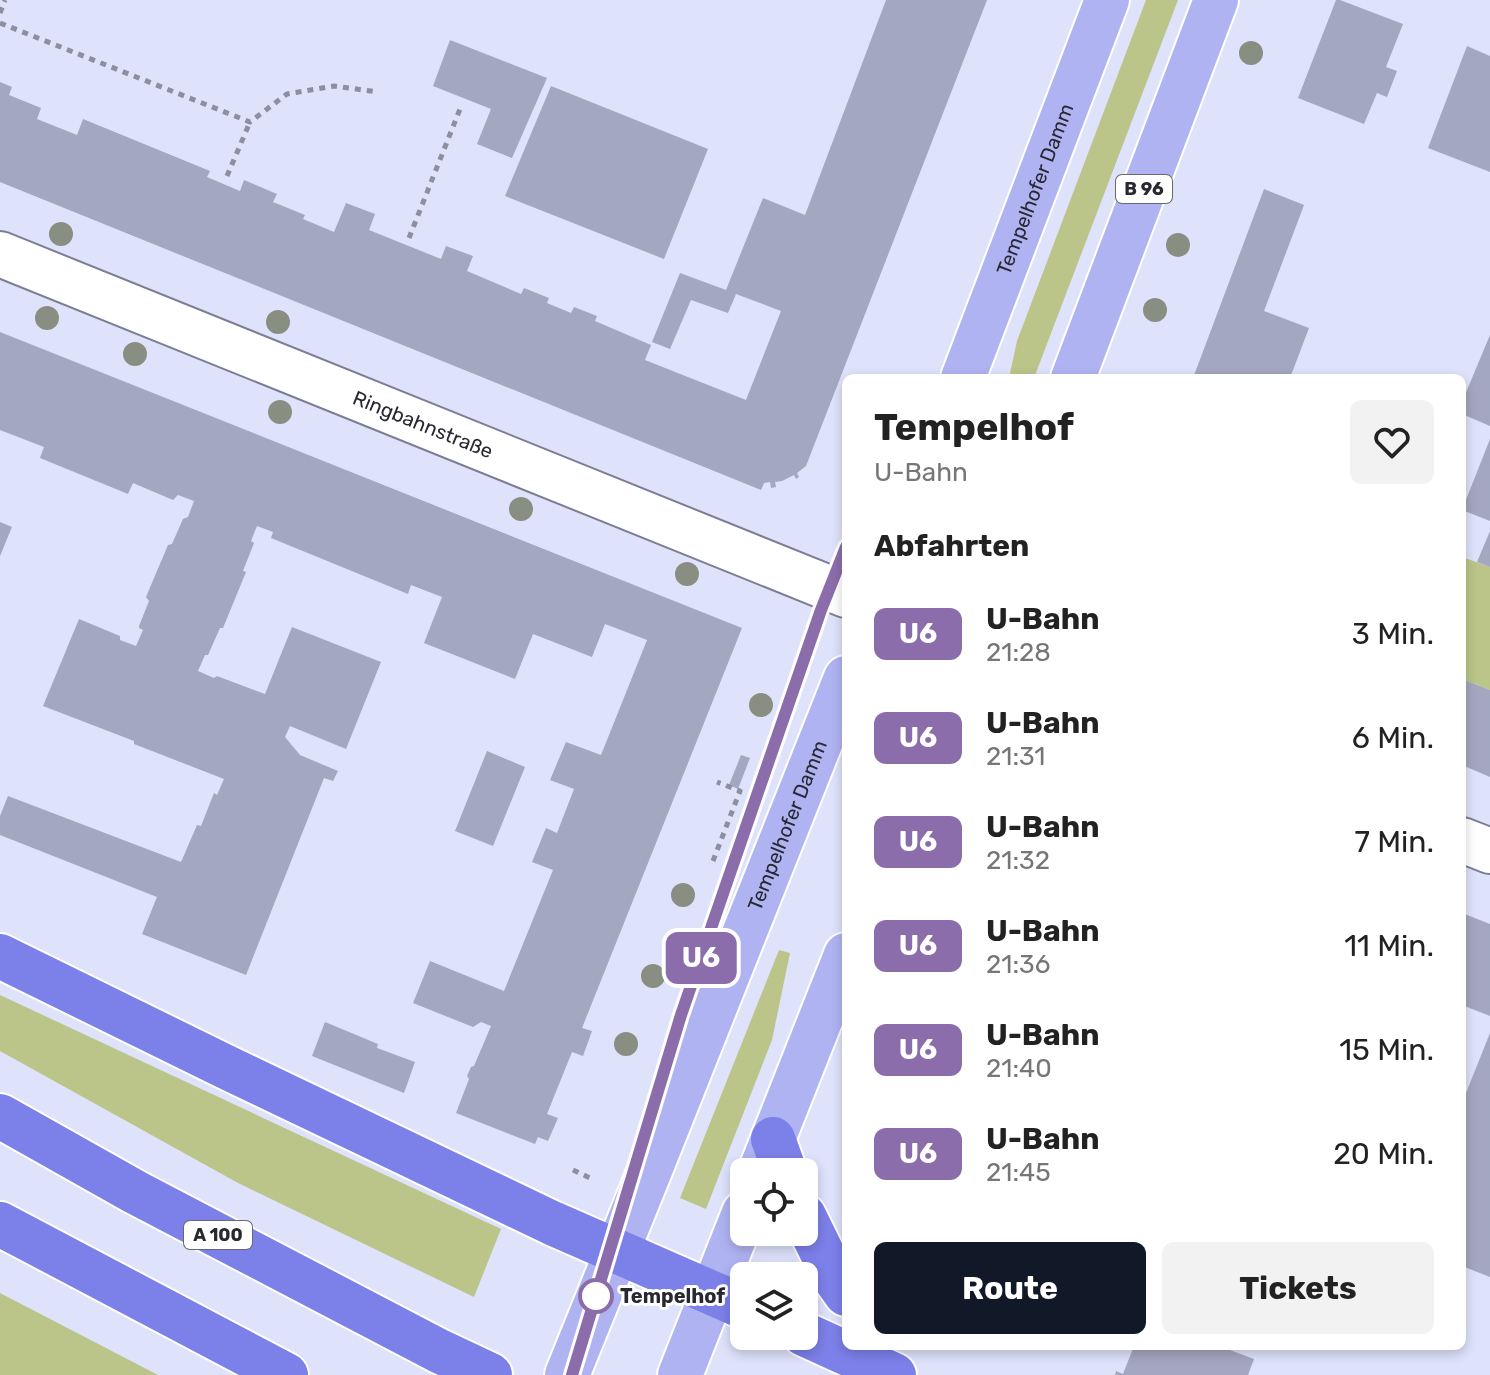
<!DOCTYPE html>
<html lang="de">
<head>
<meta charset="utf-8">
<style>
  :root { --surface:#fff; --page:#f2f2f2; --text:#222; --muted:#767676; --accent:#111827 }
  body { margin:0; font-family:Rubik,sans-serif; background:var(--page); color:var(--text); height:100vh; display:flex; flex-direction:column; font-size:30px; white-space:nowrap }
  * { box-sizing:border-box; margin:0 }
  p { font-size:26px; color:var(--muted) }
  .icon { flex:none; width:44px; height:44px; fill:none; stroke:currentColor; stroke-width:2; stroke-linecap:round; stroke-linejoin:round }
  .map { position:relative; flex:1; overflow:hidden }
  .side { position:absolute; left:842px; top:374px; width:624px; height:976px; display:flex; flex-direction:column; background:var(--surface); border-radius:12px; box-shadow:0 4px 12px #0003 }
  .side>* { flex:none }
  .badge { padding:0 16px; border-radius:12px; font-size:28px; line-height:52px }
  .buttons { position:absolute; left:730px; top:1158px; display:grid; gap:16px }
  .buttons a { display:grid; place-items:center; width:88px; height:88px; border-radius:12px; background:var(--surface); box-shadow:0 4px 12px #0003; font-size:40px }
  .map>.badge { position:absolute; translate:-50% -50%; box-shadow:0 0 0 4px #fff }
  h2 { padding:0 32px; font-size:30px; line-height:72px }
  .round { display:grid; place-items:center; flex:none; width:84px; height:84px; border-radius:12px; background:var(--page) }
  .overview { display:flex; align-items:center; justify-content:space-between; height:136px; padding:0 32px }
  h1 { font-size:38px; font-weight:700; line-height:60px }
  .cta { display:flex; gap:16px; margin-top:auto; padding:16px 32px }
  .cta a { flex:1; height:92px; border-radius:12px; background:var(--accent); color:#fff; font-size:32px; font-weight:700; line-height:92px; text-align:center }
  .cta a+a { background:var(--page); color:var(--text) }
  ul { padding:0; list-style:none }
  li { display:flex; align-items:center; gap:24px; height:104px; padding:0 32px }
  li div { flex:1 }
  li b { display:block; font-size:30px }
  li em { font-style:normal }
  li .badge { min-width:88px; font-weight:700; text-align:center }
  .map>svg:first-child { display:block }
  .green { fill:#bbc589 }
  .building { fill:#a4a7c0 }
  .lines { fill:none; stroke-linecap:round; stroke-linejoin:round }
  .street-casing { stroke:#7a7d94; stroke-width:48 }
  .primary-casing { stroke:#fff; stroke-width:48 }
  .highway-casing { stroke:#fff; stroke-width:48 }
  .path { stroke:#8c8fa0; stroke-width:5; stroke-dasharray:6 6; stroke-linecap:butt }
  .street { stroke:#fff; stroke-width:44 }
  .primary { stroke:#b0b3f2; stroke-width:44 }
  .highway { stroke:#7c80e9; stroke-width:44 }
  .tree { fill:#898e83 }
  .line-casing { stroke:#fff; stroke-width:18 }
  .line { stroke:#8c6dab; stroke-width:12 }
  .stop-dot { fill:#fff; stroke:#8c6dab; stroke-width:4 }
  .labels { text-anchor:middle; stroke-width:6; stroke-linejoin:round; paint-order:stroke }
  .shield { fill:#fff; stroke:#68686f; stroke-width:2 }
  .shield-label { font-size:18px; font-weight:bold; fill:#272831 }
  .street-label { font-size:20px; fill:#272831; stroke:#fff }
  .stop-label { font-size:20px; font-weight:bold; fill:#272831; stroke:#fff; text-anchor:start }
</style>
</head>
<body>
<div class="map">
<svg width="1490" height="1375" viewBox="0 0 1490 1375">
  <rect width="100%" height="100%" fill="#dee2fb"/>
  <!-- green -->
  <g class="green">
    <polygon points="1146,0 1178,0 1034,378 1009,378 1017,341"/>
    <polygon points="1462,557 1490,567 1490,690 1462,679"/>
    <polygon points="779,950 790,953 772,1040 706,1209 680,1198"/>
    <polygon points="0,995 501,1229 474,1297 238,1183 0,1051"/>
    <polygon points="0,1293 158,1375 0,1375"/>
  </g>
  <!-- building -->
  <g class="building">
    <polygon points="886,0 987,0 806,466 797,473 799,477 796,479 794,475 782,481 775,482 776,487 771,488 770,482 764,483 761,490 0,182 0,82 12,87 9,95 41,108 37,119 77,135 83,119 210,171 207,177 240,191 244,180 277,194 273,202 305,215 303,219 334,232 346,203 375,214 369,230 441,259 446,246 473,256 467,271 521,294 524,288 549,298 547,303 571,313 574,307 597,316 595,321 651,345 645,360 746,400 781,311 736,294 728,313 691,300 670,349 652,342 680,273 726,290 763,198 805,215"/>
    <polygon points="1336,0 1340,0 1403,24 1386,67 1397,71 1387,97 1377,93 1364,124 1298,98"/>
    <polygon points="450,40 547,78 512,158 477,144 491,109 433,86"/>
    <polygon points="1467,46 1490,56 1490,172 1428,148"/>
    <polygon points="551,86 708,149 664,259 505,196"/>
    <polygon points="1264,189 1304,205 1264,311 1309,328 1290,378 1193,378"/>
    <polygon points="0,332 742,628 582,1028 592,1031 583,1056 572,1052 547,1114 558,1118 548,1141 538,1137 535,1144 456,1113 469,1079 467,1076 471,1067 474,1066 491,1026 481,1022 473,1027 413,1003 430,961 504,991 553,870 532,862 546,828 557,833 574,789 550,780 566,742 601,755 647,640 605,624 592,657 533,634 515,679 424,643 442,597 411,585 408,594 271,538 273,532 257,526 251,541 254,543 243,571 246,572 223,628 220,628 208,655 205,655 198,671 214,678 217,676 265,694 292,627 381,662 346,749 290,726 285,737 300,755 338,771 333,781 324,778 246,975 142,934 157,897 0,835 0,816 8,796 181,862 197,825 201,826 214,793 217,795 224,779 134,744 134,741 43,706 79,619 120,636 120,640 136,646 143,630 139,628 139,626 149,601 146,597 168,545 172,544 183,519 188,517 194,501 178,495 173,500 133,483 128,494 40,458 44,447 0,430"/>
    <polygon points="1490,335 1490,426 1462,414 1462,402"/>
    <polygon points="1490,439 1490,521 1462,510"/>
    <polygon points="0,522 12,527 0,556"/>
    <polygon points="1490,531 1490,567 1477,562"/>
    <polygon points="1462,679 1490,690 1490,777 1462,765"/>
    <polygon points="487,751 525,767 493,846 455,831"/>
    <polygon points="741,755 750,758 738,789 729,785"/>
    <polygon points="1462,913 1490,924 1490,1016 1462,1005"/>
    <polygon points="325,1022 378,1044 377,1048 415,1062 404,1093 312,1056"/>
    <polygon points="1490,1033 1490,1277 1462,1266 1462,1103"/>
    <polygon points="1134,1346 1219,1346 1254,1359 1248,1375 1115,1375 1116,1371 1123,1374"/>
  </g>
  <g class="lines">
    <defs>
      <g id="street">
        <path id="s1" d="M0,254L846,595"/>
        <polyline points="1462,840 1490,851"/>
      </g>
      <g id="primary">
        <path id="s2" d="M963,378L1107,0"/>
        <polyline points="1073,378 1216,0"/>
        <polyline points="760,1172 846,955"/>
        <path id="s3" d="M567,1375L650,1170L846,678"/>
        <polyline points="680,1375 744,1213"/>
      </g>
      <g id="highway">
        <polyline points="0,956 224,1066 552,1223 744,1307"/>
        <polyline points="0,1116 135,1192 439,1351 490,1375"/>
        <polyline points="773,1139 785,1172"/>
        <polyline points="804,1216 834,1277 846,1294"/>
        <polyline points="0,1224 286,1375"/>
        <polyline points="804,1334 894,1375"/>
      </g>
    </defs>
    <!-- street casing -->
    <use href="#street" class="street-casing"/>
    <!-- primary casing -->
    <use href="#primary" class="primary-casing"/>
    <!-- highway casing -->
    <use href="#highway" class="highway-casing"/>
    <!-- path -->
    <g class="path">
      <polyline points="0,13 5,0"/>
      <polyline points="0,23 250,122 287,94 334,86 378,92"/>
      <polyline points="227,176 250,122"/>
      <polyline points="409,238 460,109"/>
      <polyline points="713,861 740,791 717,782"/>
      <polyline points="573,1170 590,1178"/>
    </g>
    <!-- street -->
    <use href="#street" class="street"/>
    <!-- primary -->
    <use href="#primary" class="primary"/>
    <!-- highway -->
    <use href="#highway" class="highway"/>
  </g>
  <!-- trees -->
  <g class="tree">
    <circle cx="1251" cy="53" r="12"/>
    <circle cx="61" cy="234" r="12"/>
    <circle cx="1178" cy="245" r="12"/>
    <circle cx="1155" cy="310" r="12"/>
    <circle cx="47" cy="318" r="12"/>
    <circle cx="278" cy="322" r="12"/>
    <circle cx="135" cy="354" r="12"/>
    <circle cx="280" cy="412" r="12"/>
    <circle cx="521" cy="509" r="12"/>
    <circle cx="687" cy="574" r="12"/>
    <circle cx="761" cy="705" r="12"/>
    <circle cx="683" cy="895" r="12"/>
    <circle cx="653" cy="976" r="12"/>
    <circle cx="626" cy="1044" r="12"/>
  </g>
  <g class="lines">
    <defs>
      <polyline id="line" points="572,1375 681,1015 821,610 846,547"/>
    </defs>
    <!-- line casing -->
    <use href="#line" class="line-casing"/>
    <!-- line -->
    <use href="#line" class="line"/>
  </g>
  <!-- markers -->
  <circle class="stop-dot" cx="596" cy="1296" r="16"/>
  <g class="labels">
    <!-- shield labels -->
    <g class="shield">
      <rect x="1116" y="175" width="56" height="28" rx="6"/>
      <rect x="184" y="1221" width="68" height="28" rx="6"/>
    </g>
    <g class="shield-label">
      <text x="1144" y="195">B 96</text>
      <text x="218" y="1241">A 100</text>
    </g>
    <!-- street labels -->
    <g class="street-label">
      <text dy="7" stroke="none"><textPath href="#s2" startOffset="202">Tempelhofer Damm</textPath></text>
      <text dy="7" stroke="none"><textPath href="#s1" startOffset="456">Ringbahnstraße</textPath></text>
      <text dy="7" stroke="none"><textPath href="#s3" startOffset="592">Tempelhofer Damm</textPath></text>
    </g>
    <!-- stop labels -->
    <g class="stop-label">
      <text x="620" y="1303">Tempelhof</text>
    </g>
  </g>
</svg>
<div class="buttons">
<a><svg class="icon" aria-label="locate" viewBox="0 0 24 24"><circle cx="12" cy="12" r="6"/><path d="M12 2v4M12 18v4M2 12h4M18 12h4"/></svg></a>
<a><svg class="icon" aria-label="layers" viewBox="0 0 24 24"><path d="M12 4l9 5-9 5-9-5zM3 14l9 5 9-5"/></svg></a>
</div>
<b class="badge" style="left:701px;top:958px;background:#8c6dab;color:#fff">U6</b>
<section class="side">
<div class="overview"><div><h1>Tempelhof</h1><p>U-Bahn</p></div><a class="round"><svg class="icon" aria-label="heart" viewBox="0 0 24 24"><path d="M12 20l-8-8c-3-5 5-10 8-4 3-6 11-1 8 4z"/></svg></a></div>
<h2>Abfahrten</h2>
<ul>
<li><span class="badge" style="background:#8c6dab;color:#fff">U6</span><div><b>U-Bahn</b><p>21:28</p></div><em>3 Min.</em></li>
<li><span class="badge" style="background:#8c6dab;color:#fff">U6</span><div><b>U-Bahn</b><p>21:31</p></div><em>6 Min.</em></li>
<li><span class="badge" style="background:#8c6dab;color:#fff">U6</span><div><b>U-Bahn</b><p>21:32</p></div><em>7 Min.</em></li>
<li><span class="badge" style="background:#8c6dab;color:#fff">U6</span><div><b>U-Bahn</b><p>21:36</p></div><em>11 Min.</em></li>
<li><span class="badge" style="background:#8c6dab;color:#fff">U6</span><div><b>U-Bahn</b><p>21:40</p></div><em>15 Min.</em></li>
<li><span class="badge" style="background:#8c6dab;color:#fff">U6</span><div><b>U-Bahn</b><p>21:45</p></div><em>20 Min.</em></li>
</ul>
<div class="cta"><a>Route</a><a>Tickets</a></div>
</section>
</div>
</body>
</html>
